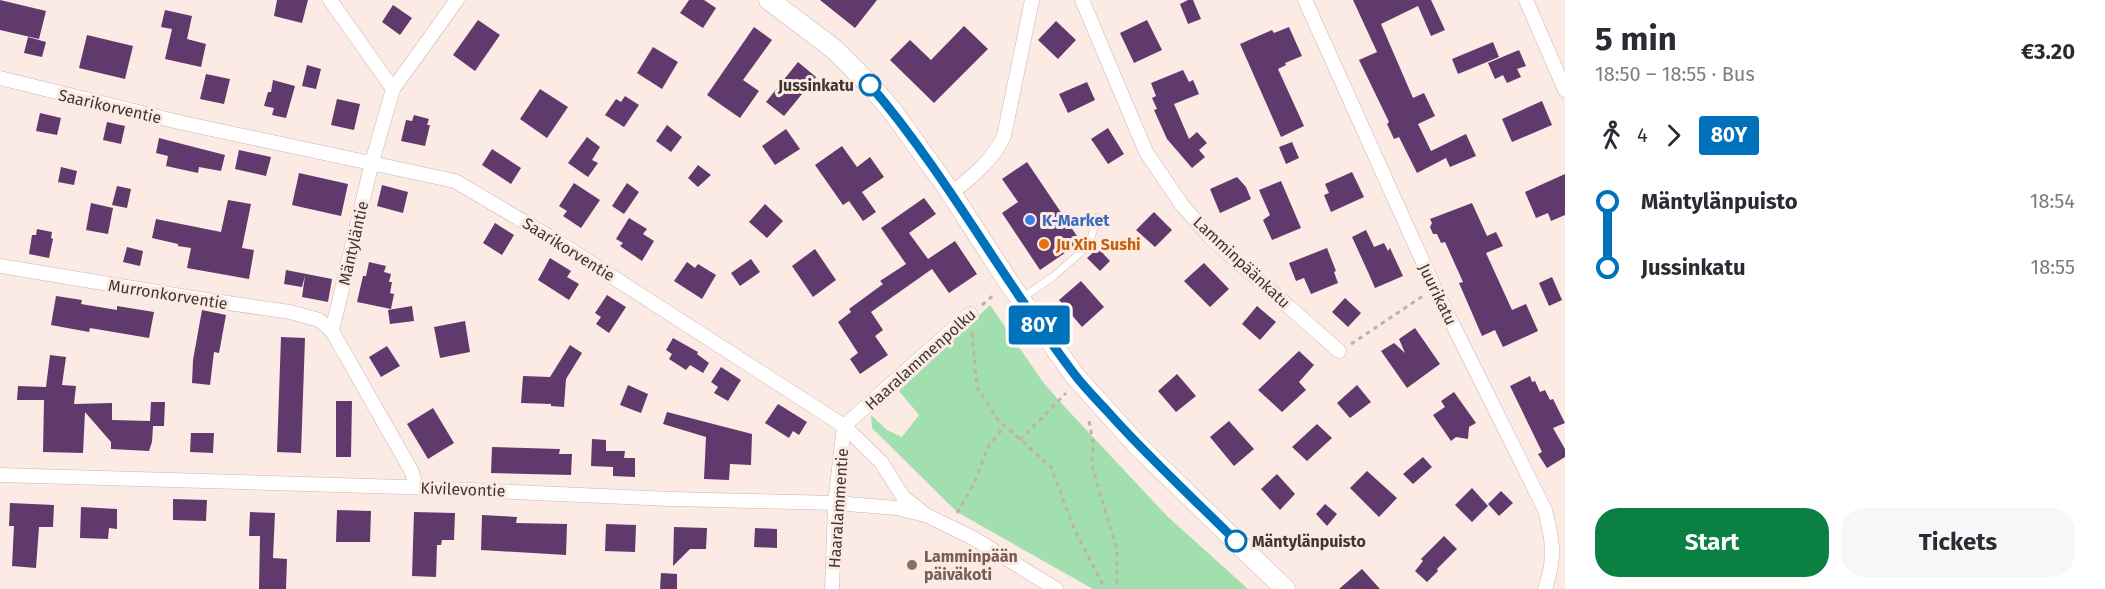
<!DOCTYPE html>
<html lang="en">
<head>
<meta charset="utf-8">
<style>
  :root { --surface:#fff; --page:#f7f7f7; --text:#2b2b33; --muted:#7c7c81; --accent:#0b8043 }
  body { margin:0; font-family:"Fira Sans",sans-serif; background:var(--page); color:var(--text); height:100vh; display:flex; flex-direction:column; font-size:22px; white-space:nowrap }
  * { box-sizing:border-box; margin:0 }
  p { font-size:20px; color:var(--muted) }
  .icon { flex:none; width:33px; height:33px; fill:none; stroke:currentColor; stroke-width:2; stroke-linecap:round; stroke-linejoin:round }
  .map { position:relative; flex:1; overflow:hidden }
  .panel { display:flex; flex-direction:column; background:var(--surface); width:540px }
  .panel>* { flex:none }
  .badge { padding:0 12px; border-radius:4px; font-size:21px; line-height:39px }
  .map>.badge { position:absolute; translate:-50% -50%; box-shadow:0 0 0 3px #fff }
  .legs { display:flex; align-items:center; gap:9px; height:66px; padding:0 30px; font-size:20px }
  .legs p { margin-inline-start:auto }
  .head { display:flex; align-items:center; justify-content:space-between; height:102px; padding:0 30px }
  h1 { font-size:33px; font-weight:700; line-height:45px }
  .action { display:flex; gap:12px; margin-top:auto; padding:12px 30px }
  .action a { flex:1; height:69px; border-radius:24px; background:var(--accent); color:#fff; font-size:24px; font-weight:700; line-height:69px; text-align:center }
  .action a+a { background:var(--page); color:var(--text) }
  ul { padding:0 30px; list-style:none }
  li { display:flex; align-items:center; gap:21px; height:66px; font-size:22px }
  li i { display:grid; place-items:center; width:9px; height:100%; margin:0 8px; background:currentColor }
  li i::after { content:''; width:15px; height:15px; margin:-8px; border:4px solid; border-radius:50%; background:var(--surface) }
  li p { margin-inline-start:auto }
  li:first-child i { background:linear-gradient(#0000 50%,currentColor 0) }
  li:last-child i { background:linear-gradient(currentColor 50%,#0000 0) }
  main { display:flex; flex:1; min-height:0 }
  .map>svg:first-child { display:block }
  .green { fill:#a1dfaf }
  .building { fill:#613a6d }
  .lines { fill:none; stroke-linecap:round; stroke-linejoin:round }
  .lane-casing { stroke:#cbb6ae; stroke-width:8 }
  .street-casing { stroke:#cbb6ae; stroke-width:15 }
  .secondary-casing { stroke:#cbb6ae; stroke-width:21 }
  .path { stroke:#c0b1ac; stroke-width:3; stroke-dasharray:4.5 4.5; stroke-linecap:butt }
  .lane { stroke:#fff; stroke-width:7 }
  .street { stroke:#fff; stroke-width:14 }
  .secondary { stroke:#fff; stroke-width:20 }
  .line-1-casing { stroke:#fff; stroke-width:14 }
  .line-1 { stroke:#0072bc; stroke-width:9 }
  .stop-1-dot { fill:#fff; stroke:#0072bc; stroke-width:3 }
  .shop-dot { fill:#3f7fe0; stroke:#fceae4; stroke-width:2 }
  .food-dot { fill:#e8710a; stroke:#fceae4; stroke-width:2 }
  .education-dot { fill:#8d6e63; stroke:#fceae4; stroke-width:2 }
  .labels { text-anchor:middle; stroke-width:6; stroke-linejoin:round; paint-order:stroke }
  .stop-label { font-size:16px; font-weight:bold; fill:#3f3734; stroke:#fceae4; text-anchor:end }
  .street-label { font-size:16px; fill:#3f3734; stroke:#fceae4 }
  .shop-label { font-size:16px; font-weight:bold; fill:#366cbe; stroke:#fceae4; text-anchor:start }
  .food-label { font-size:16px; font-weight:bold; fill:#c56008; stroke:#fceae4; text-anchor:start }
  .education-label { font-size:16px; font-weight:bold; fill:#785e54; stroke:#fceae4; text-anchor:start }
</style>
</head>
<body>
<main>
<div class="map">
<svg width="1565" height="589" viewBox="0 0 1565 589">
  <rect width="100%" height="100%" fill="#fceae4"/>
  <!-- green -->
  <polygon class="green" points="990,305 1043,382 1063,405 1167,516 1248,589 1093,589 957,512 872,428 871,415 887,430 902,437 919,415 899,391"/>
  <!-- building -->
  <g class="building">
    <polygon points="0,0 46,11 39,39 0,30"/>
    <polygon points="277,0 308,0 302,23 274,16"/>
    <polygon points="689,0 704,0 716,8 703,28 680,13"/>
    <polygon points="820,0 877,0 855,28"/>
    <polygon points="1188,0 1193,0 1201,19 1188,24 1180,4"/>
    <polygon points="1353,0 1431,0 1445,30 1431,36 1418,6 1381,24 1413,98 1424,93 1435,116 1418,124 1431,151 1466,134 1476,156 1450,167 1446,158 1417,173 1399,137 1394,139 1387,124 1389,122 1359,60 1377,52"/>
    <polygon points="393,5 412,18 400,35 382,22"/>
    <polygon points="165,10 192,16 187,39 206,44 201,67 165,59 172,29 161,27"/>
    <polygon points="478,20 500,35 475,71 453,55"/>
    <polygon points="1147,20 1162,50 1134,63 1120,33"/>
    <polygon points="1056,21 1076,40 1058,59 1038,40"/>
    <polygon points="964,26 988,49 934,103 890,60 910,40 931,60"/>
    <polygon points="754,27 772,40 743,80 759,91 740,118 707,95"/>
    <polygon points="1289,27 1302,56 1285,63 1286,65 1278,69 1304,126 1281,137 1240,44 1272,30 1274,33"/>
    <polygon points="87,35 133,46 125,79 79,68"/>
    <polygon points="28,37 46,42 42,57 24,53"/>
    <polygon points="1493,42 1499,57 1458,74 1452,59"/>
    <polygon points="653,47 678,62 662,89 637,73"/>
    <polygon points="1519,50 1526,66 1517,69 1521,77 1507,83 1503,75 1495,79 1488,63"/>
    <polygon points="798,62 816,77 784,116 766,102"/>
    <polygon points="307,65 321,69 316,89 302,86"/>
    <polygon points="1183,70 1189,82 1193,80 1199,94 1174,104 1189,139 1197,132 1207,143 1199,150 1205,157 1192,168 1167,139 1154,110 1157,109 1152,98 1156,96 1151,83"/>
    <polygon points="206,74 230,79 224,104 200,99"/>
    <polygon points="273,80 295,86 286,118 272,115 274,108 264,106 268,92 271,92"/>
    <polygon points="1087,82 1095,100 1068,113 1059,94"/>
    <polygon points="540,89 568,107 547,138 520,119"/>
    <polygon points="625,96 639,105 624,127 605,115 616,99 621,102"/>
    <polygon points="337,99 360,104 354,130 331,125"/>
    <polygon points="1542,101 1552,125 1512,142 1502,119"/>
    <polygon points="40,113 61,118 57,135 36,131"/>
    <polygon points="414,115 429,119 427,125 430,125 425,146 401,141 406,120 412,121"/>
    <polygon points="107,122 125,126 121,144 103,140"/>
    <polygon points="667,125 682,137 671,152 656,141"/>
    <polygon points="1108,128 1124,154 1108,164 1091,139"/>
    <polygon points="786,129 800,149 775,165 762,146"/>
    <polygon points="587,137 600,147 592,160 598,163 588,177 568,163"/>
    <polygon points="159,138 225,155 221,171 199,167 198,173 166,166 168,156 156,153"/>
    <polygon points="1292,142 1299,158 1286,164 1279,147"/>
    <polygon points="842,146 857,167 870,157 884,177 862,192 876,212 863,221 849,201 843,205 815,165"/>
    <polygon points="492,149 521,168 511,184 482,165"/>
    <polygon points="239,150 271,157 266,176 235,169"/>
    <polygon points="1027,162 1081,242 1040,270 1002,213 1018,202 1002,179"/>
    <polygon points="698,165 711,175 698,187 688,178"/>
    <polygon points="61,167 77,171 74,185 58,182"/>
    <polygon points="1352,172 1364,197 1331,212 1324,195 1329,193 1325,184"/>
    <polygon points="299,173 348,184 341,216 292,205"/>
    <polygon points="1565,174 1565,215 1551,221 1548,213 1536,218 1525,192"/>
    <polygon points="1237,177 1246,187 1251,199 1220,213 1210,189"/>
    <polygon points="1281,181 1301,228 1272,240 1263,220 1270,215 1259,190"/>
    <polygon points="574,183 600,200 581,228 563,216 567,211 559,206"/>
    <polygon points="627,183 639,192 624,214 612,206"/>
    <polygon points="382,185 408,192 403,213 377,206"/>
    <polygon points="117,186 131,189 127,208 112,205"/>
    <polygon points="924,198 936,214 909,233 928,259 955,241 977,274 949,293 932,269 871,312 883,330 875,336 888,355 860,374 850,359 858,353 838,322 851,312 849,309 883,284 880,281 906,264 881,228"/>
    <polygon points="228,200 251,204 242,248 254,250 249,279 187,268 191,248 178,246 178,244 152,238 156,219 221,232"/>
    <polygon points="91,203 113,208 108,234 86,230"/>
    <polygon points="1472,203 1487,236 1496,232 1503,246 1486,253 1512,310 1526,304 1538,331 1503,347 1495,330 1482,336 1459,283 1463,282 1445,242 1441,243 1437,234 1433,234 1430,227 1432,223 1430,219"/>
    <polygon points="765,204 783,221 767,238 749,222"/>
    <polygon points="1154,212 1172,230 1155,247 1136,230"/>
    <polygon points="629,218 647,229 643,234 654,241 642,261 620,246 623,243 616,239"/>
    <polygon points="495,223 514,235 502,255 483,243"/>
    <polygon points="37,229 52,232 51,238 53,239 49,258 29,254 32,235 36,235"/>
    <polygon points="1366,230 1374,247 1384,243 1388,251 1390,248 1403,276 1375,288 1368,272 1369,271 1368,272 1352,237"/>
    <polygon points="127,247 143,251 140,266 123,262"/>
    <polygon points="1098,248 1110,261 1100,271 1087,258"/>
    <polygon points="1327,248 1336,271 1334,272 1338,283 1311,294 1304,278 1296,281 1289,263"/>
    <polygon points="815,249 836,280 813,297 792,266"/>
    <polygon points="550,258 571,271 567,277 579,284 569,300 538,280"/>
    <polygon points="751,259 760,272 740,286 731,273"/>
    <polygon points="369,262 386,266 384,272 391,274 389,282 392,282 390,293 394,294 391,309 357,302 363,276 366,276"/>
    <polygon points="687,262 695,268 698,264 716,275 702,299 674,281"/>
    <polygon points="1204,263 1229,289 1210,307 1184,281"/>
    <polygon points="286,270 332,279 328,302 302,297 305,276 302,287 284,284"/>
    <polygon points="1552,277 1562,300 1549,306 1539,283"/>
    <polygon points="1081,281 1104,307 1082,327 1059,300"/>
    <polygon points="607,295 626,307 609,333 596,324 601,317 595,313"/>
    <polygon points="56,296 82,300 81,304 117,310 117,306 154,312 149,338 90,328 89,332 51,325"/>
    <polygon points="1345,298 1361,313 1348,327 1332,312"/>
    <polygon points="412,306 414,321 390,324 388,310"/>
    <polygon points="1257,306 1276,322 1260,340 1242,324"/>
    <polygon points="202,310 226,315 219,353 214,352 210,385 192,383 193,360"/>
    <polygon points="465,321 470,352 440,358 434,327"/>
    <polygon points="1415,328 1440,364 1407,388 1381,351 1394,343 1405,353 1399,339"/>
    <polygon points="281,337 305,338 301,453 277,452"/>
    <polygon points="673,338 698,352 697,354 709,363 703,373 690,365 686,370 669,359 672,354 666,350"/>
    <polygon points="570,345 582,353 566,379 564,407 551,406 551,404 521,403 523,376 550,377"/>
    <polygon points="387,346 400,366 381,377 369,357"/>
    <polygon points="1299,351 1314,365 1299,382 1306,390 1282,412 1258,390"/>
    <polygon points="50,355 66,357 62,385 76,386 74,404 112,403 112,420 150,421 151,402 165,402 164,426 153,426 152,442 149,451 111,449 111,442 85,412 83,453 43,452 44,400 17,400 18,386 46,387"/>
    <polygon points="721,367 741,380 728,401 714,393 718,387 711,382"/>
    <polygon points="1177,374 1196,396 1176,412 1158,391"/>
    <polygon points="1530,376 1532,382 1535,381 1540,392 1545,390 1550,400 1553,399 1565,423 1553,428 1565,449 1565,457 1547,468 1538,454 1542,452 1510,386"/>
    <polygon points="628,385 648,394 641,413 620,405"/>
    <polygon points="1357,385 1371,402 1350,418 1337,403"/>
    <polygon points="1454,392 1476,423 1469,427 1468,439 1456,437 1451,441 1433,415 1445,407 1441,401"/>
    <polygon points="336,401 352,401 351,457 336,457"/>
    <polygon points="778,404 807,422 799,435 793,431 789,438 765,423"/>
    <polygon points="433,408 454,443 428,459 407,424"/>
    <polygon points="667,412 752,434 751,465 730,464 729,480 704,479 706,437 663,424"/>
    <polygon points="1229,421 1254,449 1234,466 1210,437"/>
    <polygon points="1317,424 1332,438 1307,461 1292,447"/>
    <polygon points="191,433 214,433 213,453 190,452"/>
    <polygon points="592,439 606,440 606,451 625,451 624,458 635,458 635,477 613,476 613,467 591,466"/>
    <polygon points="492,447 560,449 559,454 572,454 571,475 491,473"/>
    <polygon points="1423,457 1432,467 1413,484 1403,474"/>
    <polygon points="1367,471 1397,498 1379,517 1350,488"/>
    <polygon points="1277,474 1295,494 1280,510 1261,489"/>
    <polygon points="1472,488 1488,506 1472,522 1455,505"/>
    <polygon points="1501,491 1513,503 1499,516 1488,504"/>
    <polygon points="173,499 207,500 206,521 173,520"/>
    <polygon points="10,503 54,505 53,527 39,527 36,568 12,566 14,526 9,526"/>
    <polygon points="1325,504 1337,514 1327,526 1316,514"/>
    <polygon points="81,507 117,509 117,529 109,528 108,539 80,538"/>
    <polygon points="337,510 371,511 370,542 336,542"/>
    <polygon points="250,512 275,513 273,558 287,559 286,589 259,589 260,536 249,536"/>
    <polygon points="414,512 455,513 454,540 442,540 441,545 437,545 436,577 412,576"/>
    <polygon points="482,515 517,517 516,523 567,524 566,555 481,550"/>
    <polygon points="606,524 636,525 635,552 605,551"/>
    <polygon points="674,527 707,528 706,549 690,549 673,566"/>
    <polygon points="755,528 777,529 777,548 754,547"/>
    <polygon points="1444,536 1457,549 1437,569 1438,571 1427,582 1415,571 1423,561 1421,559"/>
    <polygon points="1362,569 1380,589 1339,589"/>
    <polygon points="661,573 677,574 677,589 660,589"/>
  </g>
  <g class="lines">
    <defs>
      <polyline id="lane" points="1022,298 1054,276 1089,245 1097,217"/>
      <g id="street">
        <polyline points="330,0 393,89"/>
        <polyline points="1082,0 1146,152 1182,205 1211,238 1339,351"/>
        <path d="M1305,0L1435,289L1545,510C1553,543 1556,556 1545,589"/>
        <polyline points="1526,0 1565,90"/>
        <polyline points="0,78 183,123 455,181 560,243 844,426 881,462 903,497 926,515 973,538 1056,589"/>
        <path d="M951,193C971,178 993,160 1004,136L1032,0"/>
        <polyline points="0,266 187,297 290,312 319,320 332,331"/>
        <polyline points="844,426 970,314"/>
        <polyline points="0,475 404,487 670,499 835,503 897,508 921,514"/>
        <polyline points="416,487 412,472 332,331 372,162 393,89 457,0"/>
        <polyline points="832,589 835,503 844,426"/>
      </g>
      <polyline id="secondary" points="769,0 834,49 870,85 893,112 951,193 1009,283 1075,376 1137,445 1285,589"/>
    </defs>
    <!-- lane casing -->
    <use href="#lane" class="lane-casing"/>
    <!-- street casing -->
    <use href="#street" class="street-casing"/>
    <!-- secondary casing -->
    <use href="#secondary" class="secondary-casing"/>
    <!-- path -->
    <g class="path">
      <polyline points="982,305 995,294"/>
      <polyline points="972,333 977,387 998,420 1051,467 1075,531 1105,589"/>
      <polyline points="1351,344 1423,296"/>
      <polyline points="1089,421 1093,442 1092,466 1117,550 1117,589"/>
      <polyline points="1020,440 1066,393"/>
      <polyline points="957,513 974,483 989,445 1005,426"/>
    </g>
    <!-- lane -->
    <use href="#lane" class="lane"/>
    <!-- street -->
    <use href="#street" class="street"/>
    <!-- secondary -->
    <use href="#secondary" class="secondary"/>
  </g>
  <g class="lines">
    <defs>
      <path id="line-1" d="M870,85C947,175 1003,281 1075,375C1085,388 1097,400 1108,412C1148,457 1193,498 1236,541"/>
    </defs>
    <!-- line-1 casing -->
    <use href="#line-1" class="line-1-casing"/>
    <!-- line-1 -->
    <use href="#line-1" class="line-1"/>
  </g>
  <!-- markers -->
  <g class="stop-1-dot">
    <circle cx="870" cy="85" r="10"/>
    <circle cx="1236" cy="541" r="10"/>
  </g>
  <circle class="shop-dot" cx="1030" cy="220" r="6"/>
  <circle class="food-dot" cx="1044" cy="244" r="6"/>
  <circle class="education-dot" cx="912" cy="565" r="6"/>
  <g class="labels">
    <!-- stop labels -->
    <g class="stop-label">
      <text x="854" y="91">Jussinkatu</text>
      <text x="1252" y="547" text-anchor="start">Mäntylänpuisto</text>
    </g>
    <!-- street labels -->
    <g class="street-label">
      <text transform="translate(110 106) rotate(13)" y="6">Saarikorventie</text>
      <text transform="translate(353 243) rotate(-77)" y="6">Mäntyläntie</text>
      <text transform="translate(569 249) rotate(32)" y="6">Saarikorventie</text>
      <text transform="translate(1242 262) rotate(43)" y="6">Lamminpäänkatu</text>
      <text transform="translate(168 294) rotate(9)" y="6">Murronkorventie</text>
      <text transform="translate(1438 294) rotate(64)" y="6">Juurikatu</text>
      <text transform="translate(920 359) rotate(-42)" y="6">Haaralammenpolku</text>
      <text transform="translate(463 489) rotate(2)" y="6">Kivilevontie</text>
      <text transform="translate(838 508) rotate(-86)" y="6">Haaralammentie</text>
    </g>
    <!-- shop labels -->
    <g class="shop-label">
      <text x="1042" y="226">K-Market</text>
    </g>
    <!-- food labels -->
    <g class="food-label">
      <text x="1056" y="250">Ju Xin Sushi</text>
    </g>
    <!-- education labels -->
    <g class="education-label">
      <text x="924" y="562">Lamminpään<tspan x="924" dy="18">päiväkoti</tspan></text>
    </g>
  </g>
</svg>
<b class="badge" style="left:1039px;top:325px;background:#0072bc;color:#fff">80Y</b>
</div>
<section class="panel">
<div class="head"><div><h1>5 min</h1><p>18:50 – 18:55 · Bus</p></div><b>€3.20</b></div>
<div class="legs"><svg class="icon" aria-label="walk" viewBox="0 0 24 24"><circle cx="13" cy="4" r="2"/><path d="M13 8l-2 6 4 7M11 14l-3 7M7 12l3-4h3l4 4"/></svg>4<svg class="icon" aria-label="forward" viewBox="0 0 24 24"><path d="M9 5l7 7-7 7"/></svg><b class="badge" style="background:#0072bc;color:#fff">80Y</b></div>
<ul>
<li><i style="color:#0072bc"></i><b>Mäntylänpuisto</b><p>18:54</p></li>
<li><i style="color:#0072bc"></i><b>Jussinkatu</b><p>18:55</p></li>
</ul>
<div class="action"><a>Start</a><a>Tickets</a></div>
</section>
</main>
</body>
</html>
